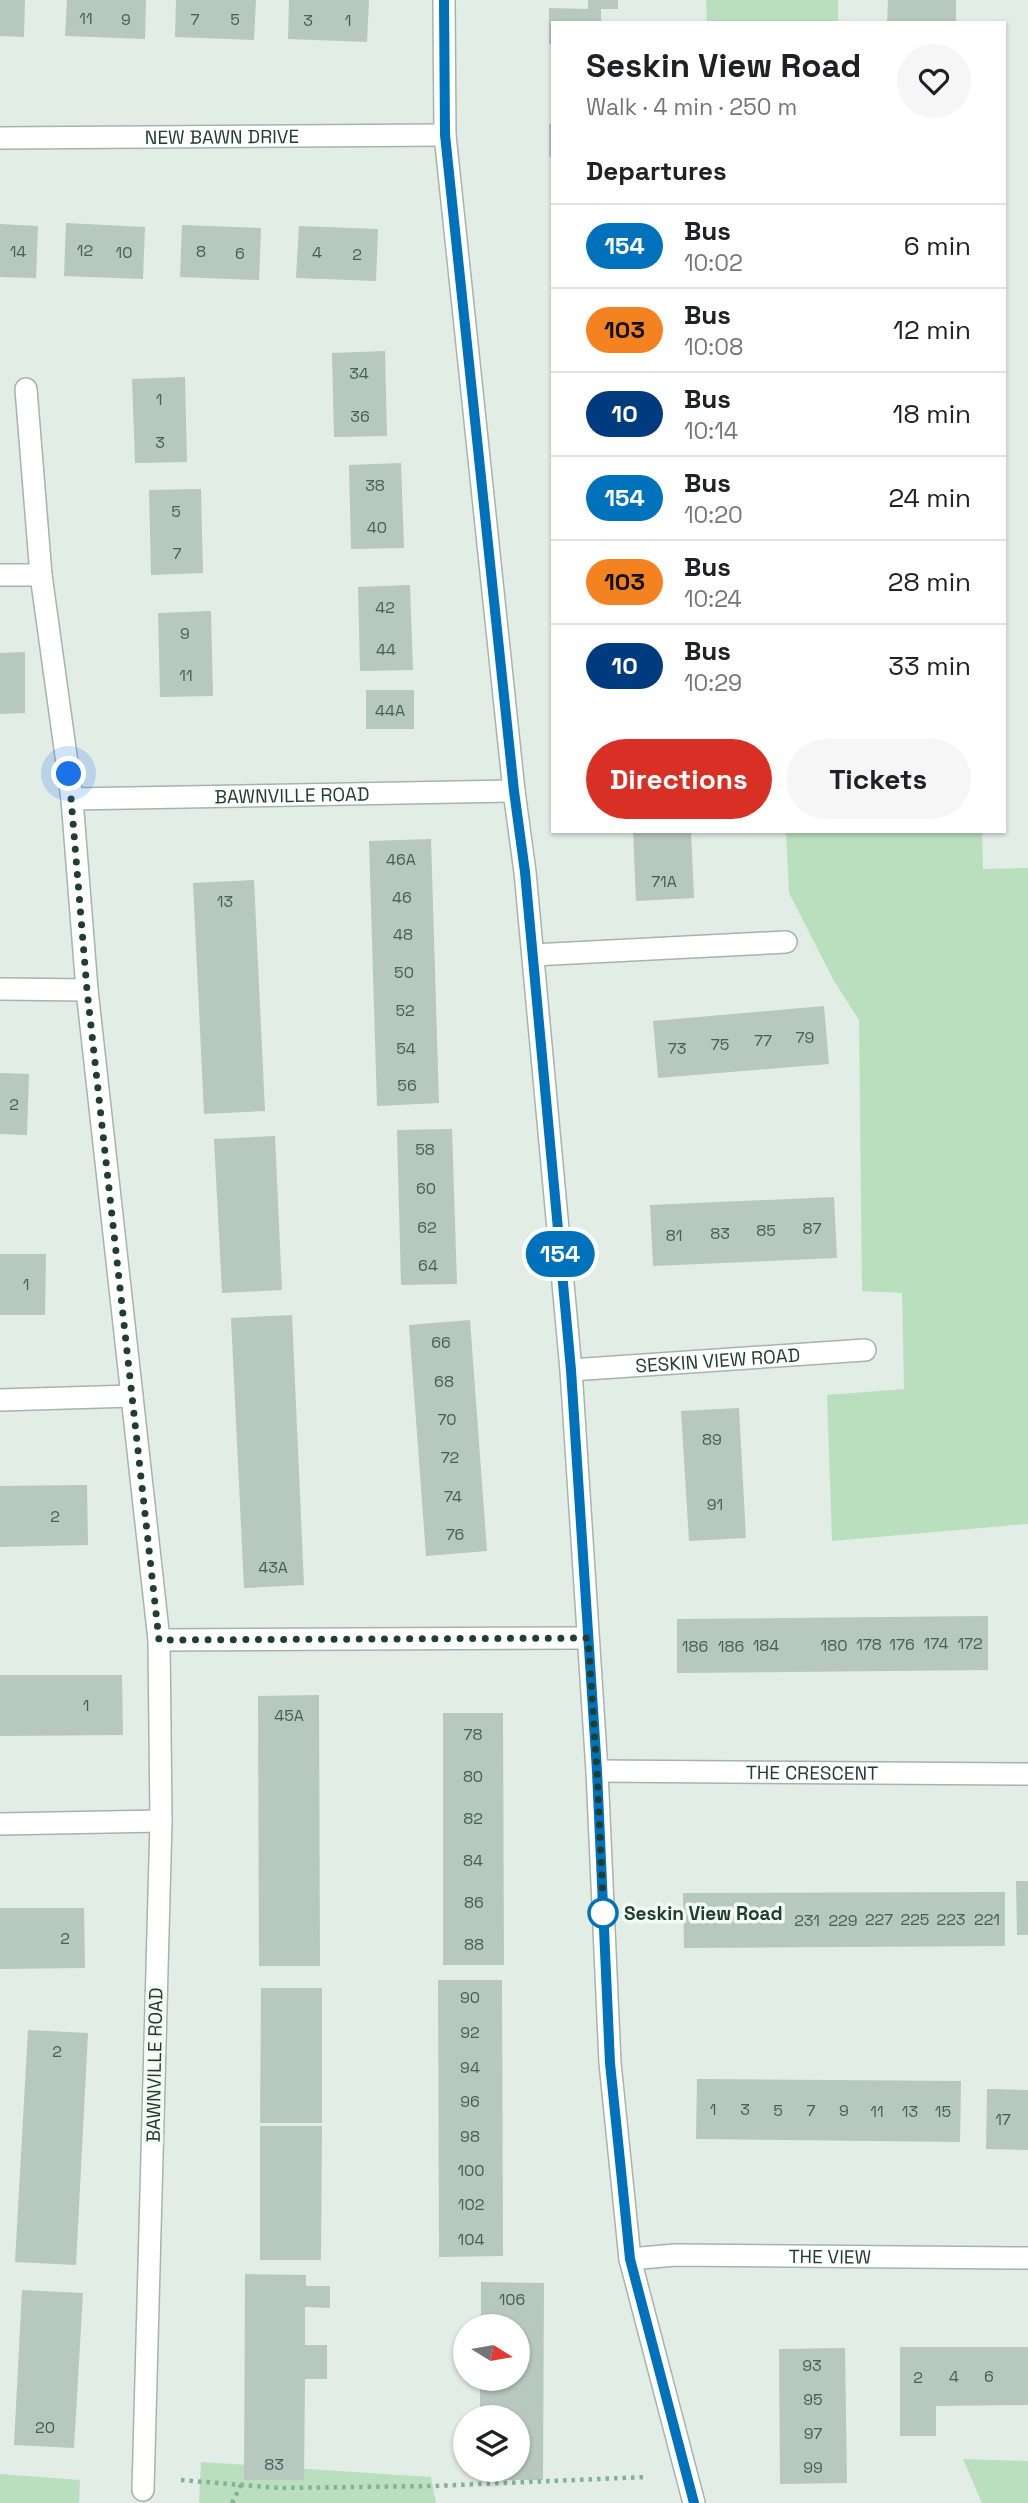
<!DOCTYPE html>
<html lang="en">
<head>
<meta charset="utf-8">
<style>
  :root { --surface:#fff; --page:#f6f6f6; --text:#202124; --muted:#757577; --line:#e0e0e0; --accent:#d93025 }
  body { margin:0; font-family:"Space Grotesk",sans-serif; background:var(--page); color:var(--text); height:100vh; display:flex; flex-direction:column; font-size:26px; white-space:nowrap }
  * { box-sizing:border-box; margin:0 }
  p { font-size:23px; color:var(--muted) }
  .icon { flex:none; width:38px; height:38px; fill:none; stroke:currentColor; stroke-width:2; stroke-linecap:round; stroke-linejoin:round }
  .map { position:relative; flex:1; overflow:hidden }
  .sheet { position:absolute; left:551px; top:21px; width:455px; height:812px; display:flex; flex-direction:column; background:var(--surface); border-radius:0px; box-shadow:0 2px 5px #0004 }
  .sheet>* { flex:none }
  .badge { padding:0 14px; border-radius:23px; font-size:24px; line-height:46px }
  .needle { width:46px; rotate:101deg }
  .tools { position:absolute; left:453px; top:2314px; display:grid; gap:14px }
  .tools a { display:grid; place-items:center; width:77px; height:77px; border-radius:50%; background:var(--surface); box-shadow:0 2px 5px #0004; font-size:35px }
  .you { position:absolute; width:35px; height:35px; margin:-18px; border:5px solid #fff; border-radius:50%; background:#1a73e8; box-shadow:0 0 0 10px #1a73e833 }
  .map>.badge { position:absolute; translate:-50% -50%; box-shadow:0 0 0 4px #fff }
  h2 { padding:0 35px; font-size:26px; line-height:63px }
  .round { display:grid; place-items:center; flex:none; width:74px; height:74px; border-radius:37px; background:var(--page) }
  .headline { display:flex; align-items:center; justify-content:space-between; height:119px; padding:0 35px }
  h1 { font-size:33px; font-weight:600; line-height:52px }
  .primary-button { display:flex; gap:14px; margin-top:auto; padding:14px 35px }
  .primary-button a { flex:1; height:80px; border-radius:42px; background:var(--accent); color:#fff; font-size:28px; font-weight:600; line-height:80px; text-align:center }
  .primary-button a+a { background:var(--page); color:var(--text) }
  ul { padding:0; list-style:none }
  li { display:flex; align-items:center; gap:21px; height:84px; padding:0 35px; border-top:2px solid var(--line) }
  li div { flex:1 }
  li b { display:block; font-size:26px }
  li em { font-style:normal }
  li .badge { min-width:77px; font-weight:700; text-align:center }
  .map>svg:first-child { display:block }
  .green { fill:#badfbe }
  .building { fill:#b7c8bf }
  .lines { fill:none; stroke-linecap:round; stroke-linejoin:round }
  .minor-casing { stroke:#a4b5ac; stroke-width:24 }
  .tertiary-casing { stroke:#a4b5ac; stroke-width:24 }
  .path { stroke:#81b19b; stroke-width:4.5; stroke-dasharray:3.5 5; stroke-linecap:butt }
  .minor { stroke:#fff; stroke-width:21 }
  .tertiary { stroke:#fff; stroke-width:21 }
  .line-casing { stroke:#fff; stroke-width:16 }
  .line { stroke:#0072bc; stroke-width:10 }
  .walk { stroke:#213e32; stroke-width:7; stroke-dasharray:0 12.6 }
  .stop-dot { fill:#fff; stroke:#0072bc; stroke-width:3.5 }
  .labels { text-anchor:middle; stroke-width:7; stroke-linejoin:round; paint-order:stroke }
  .number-label { font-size:16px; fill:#466055 }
  .street-label { font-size:19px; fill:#213e32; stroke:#f3f9f5 }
  .stop-label { font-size:19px; font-weight:bold; fill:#213e32; stroke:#f3f9f5; text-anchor:start }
</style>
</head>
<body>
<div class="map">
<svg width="1028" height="2503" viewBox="0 0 1028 2503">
  <rect width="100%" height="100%" fill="#e2ede6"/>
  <!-- green -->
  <g class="green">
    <polygon points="706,0 838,0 838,23 707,23"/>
    <polygon points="786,831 982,831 983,869 1028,868 1028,1524 832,1541 827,1395 904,1389 902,1293 862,1291 859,1020 834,981 789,893"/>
    <polygon points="963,2459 1028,2461 1028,2503 982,2503"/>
    <polygon points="201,2462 431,2477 436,2503 199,2503"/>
    <polygon points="0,2474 80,2480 79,2503 0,2503"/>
  </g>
  <!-- building -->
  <g class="building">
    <polygon points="0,0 25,0 24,37 0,36"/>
    <polygon points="67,0 146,0 145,39 65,36"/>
    <polygon points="176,0 256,0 254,40 175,37"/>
    <polygon points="289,0 369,0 367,42 288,39"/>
    <polygon points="588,0 618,0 618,9 601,9 601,23 553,23 553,44 549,44 549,8 588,9"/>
    <polygon points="888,0 956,0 956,23 887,23"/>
    <rect x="549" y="124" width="4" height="33"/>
    <polygon points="66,223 145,227 143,279 64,276"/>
    <polygon points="0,224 38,226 36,278 0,277"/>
    <polygon points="182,225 261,228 259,280 180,277"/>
    <polygon points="299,226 378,229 376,281 296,278"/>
    <polygon points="385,351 387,436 334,437 332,353"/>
    <polygon points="185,377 187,462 135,463 132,379"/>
    <polygon points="401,463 404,548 351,549 349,465"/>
    <polygon points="201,489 203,573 151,575 149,490"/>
    <polygon points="410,585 413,670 360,671 358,587"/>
    <polygon points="211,611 213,696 160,697 158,613"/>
    <polygon points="25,652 25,713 0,714 0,653"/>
    <rect x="366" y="690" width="48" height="39"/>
    <polygon points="633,831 691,831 694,898 636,901"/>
    <polygon points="431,839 439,1103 377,1106 369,841"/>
    <polygon points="254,880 265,1111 204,1114 193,883"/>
    <polygon points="824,1006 829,1064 658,1078 653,1021"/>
    <polygon points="0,1073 29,1074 27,1135 0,1134"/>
    <polygon points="452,1129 457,1284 401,1285 397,1130"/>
    <polygon points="275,1136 282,1290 222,1293 214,1139"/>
    <polygon points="834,1197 837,1258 653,1266 650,1205"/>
    <polygon points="0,1254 46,1254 45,1315 0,1315"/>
    <polygon points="292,1315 304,1585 244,1588 231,1318"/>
    <polygon points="470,1320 487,1551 426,1556 409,1325"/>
    <polygon points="739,1408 746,1538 689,1541 681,1411"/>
    <polygon points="87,1485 88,1545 0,1547 0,1486"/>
    <polygon points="988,1616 988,1670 677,1673 677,1619"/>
    <polygon points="0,1675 122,1675 123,1735 0,1736"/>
    <polygon points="319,1695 320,1966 259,1966 258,1696"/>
    <polygon points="443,1713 503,1713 504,1965 443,1965"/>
    <polygon points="1016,1881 1028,1881 1028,1935 1017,1935"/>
    <polygon points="1005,1892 1005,1946 684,1948 683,1893"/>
    <polygon points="0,1908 84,1908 85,1968 0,1969"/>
    <polygon points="438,1980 502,1980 503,2256 439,2257"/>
    <polygon points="261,1988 322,1988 322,2123 260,2123"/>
    <polygon points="28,2030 88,2033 76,2265 15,2262"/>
    <polygon points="697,2079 961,2081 960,2142 696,2139"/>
    <polygon points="987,2089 1028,2090 1028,2150 986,2149"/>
    <polygon points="260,2126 322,2126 321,2260 260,2260"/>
    <polygon points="245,2274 306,2275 306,2286 330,2286 330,2308 305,2307 305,2345 327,2345 327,2379 305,2379 304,2480 244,2480"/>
    <polygon points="481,2282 544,2283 543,2480 480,2480 480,2469 518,2469 518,2417 480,2417 480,2378 518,2378 518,2326 481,2326"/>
    <polygon points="22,2290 83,2293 74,2448 14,2445"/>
    <polygon points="900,2347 1028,2347 1028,2405 936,2406 936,2436 900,2436"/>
    <polygon points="845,2348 847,2483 780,2484 779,2349"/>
  </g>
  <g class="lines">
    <defs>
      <g id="minor">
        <path id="s1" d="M0,138L445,135"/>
        <polyline points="26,389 41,575 72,799 87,990 159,1640 161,1821 143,2490"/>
        <polyline points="0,575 41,575"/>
        <path id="s2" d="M72,799L514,791"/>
        <polyline points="533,955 786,942"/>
        <polyline points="0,989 87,990"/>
        <path id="s3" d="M571,1370L865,1350"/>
        <polyline points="0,1400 132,1396"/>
        <polyline points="159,1640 588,1638"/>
        <path id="s4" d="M597,1771L1028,1774"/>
        <polyline points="0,1824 161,1821"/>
        <path id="s5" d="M630,2259L675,2255L1028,2258"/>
      </g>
      <polyline id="tertiary" points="444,0 445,135 514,791 525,872 571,1370 597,1771 610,2063 630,2259 694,2503"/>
    </defs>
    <!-- minor casing -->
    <use href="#minor" class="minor-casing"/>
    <!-- tertiary casing -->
    <use href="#tertiary" class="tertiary-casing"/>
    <!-- path -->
    <g class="path">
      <polyline points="181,2480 279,2488 433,2486 646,2477"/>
      <polyline points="232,2503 241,2485"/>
    </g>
    <!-- minor -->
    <use href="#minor" class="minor"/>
    <!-- tertiary -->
    <use href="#tertiary" class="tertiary"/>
  </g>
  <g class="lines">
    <defs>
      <polyline id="line" points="444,0 445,135 514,791 525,872 571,1370 597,1771 610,2063 630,2259 694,2503"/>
    </defs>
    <!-- line casing -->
    <use href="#line" class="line-casing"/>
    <!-- line -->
    <use href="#line" class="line"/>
    <!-- walk -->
    <polyline class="walk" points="69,774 87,990 159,1640 588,1638 597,1771 604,1924 603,1913"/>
  </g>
  <!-- markers -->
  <circle class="stop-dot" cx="603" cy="1913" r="14"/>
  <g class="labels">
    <!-- number labels -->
    <g class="number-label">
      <text x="86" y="24">11</text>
      <text x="126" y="25">9</text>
      <text x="195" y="25">7</text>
      <text x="235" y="25">5</text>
      <text x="308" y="26">3</text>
      <text x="348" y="26">1</text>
      <text x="85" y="256">12</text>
      <text x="18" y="257">14</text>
      <text x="201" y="257">8</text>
      <text x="124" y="258">10</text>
      <text x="317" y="258">4</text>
      <text x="240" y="259">6</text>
      <text x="357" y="260">2</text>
      <text x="359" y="379">34</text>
      <text x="159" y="405">1</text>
      <text x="360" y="422">36</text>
      <text x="160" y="448">3</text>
      <text x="375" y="491">38</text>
      <text x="176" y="517">5</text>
      <text x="377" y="533">40</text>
      <text x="177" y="559">7</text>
      <text x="385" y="613">42</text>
      <text x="185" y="639">9</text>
      <text x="386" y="655">44</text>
      <text x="186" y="681">11</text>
      <text x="390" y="716">44A</text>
      <text x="401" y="865">46A</text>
      <text x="664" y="887">71A</text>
      <text x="402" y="903">46</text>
      <text x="225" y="907">13</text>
      <text x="403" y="940">48</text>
      <text x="404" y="978">50</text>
      <text x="405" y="1016">52</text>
      <text x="805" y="1043">79</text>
      <text x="763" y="1046">77</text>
      <text x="720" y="1050">75</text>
      <text x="406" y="1054">54</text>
      <text x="677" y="1054">73</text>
      <text x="407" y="1091">56</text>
      <text x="14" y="1110">2</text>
      <text x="425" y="1155">58</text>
      <text x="426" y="1194">60</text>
      <text x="427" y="1233">62</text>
      <text x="812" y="1234">87</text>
      <text x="766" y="1236">85</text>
      <text x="720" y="1239">83</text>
      <text x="674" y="1241">81</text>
      <text x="428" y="1271">64</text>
      <text x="26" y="1290">1</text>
      <text x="441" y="1348">66</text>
      <text x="444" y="1387">68</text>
      <text x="447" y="1425">70</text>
      <text x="712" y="1445">89</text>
      <text x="450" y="1463">72</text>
      <text x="453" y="1502">74</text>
      <text x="715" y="1510">91</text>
      <text x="55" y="1522">2</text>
      <text x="455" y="1540">76</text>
      <text x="273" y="1573">43A</text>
      <text x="936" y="1649">174</text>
      <text x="970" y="1649">172</text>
      <text x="869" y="1650">178</text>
      <text x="902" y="1650">176</text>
      <text x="766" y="1651">184</text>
      <text x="834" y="1651">180</text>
      <text x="695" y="1652">186</text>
      <text x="731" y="1652">186</text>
      <text x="86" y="1711">1</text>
      <text x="289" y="1721">45A</text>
      <text x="473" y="1740">78</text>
      <text x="473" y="1782">80</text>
      <text x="473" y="1824">82</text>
      <text x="473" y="1866">84</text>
      <text x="474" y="1908">86</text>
      <text x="879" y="1925">227</text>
      <text x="915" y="1925">225</text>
      <text x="951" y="1925">223</text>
      <text x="987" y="1925">221</text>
      <text x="807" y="1926">231</text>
      <text x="843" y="1926">229</text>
      <text x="65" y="1944">2</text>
      <text x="474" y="1950">88</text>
      <text x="470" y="2003">90</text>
      <text x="470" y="2038">92</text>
      <text x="57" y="2057">2</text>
      <text x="470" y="2073">94</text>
      <text x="470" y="2107">96</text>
      <text x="713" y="2115">1</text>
      <text x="745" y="2115">3</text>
      <text x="778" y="2116">5</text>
      <text x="811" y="2116">7</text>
      <text x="844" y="2116">9</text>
      <text x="877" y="2117">11</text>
      <text x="910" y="2117">13</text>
      <text x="943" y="2117">15</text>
      <text x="1003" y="2125">17</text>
      <text x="470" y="2142">98</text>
      <text x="471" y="2176">100</text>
      <text x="471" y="2210">102</text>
      <text x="471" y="2245">104</text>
      <text x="512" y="2305">106</text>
      <text x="812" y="2371">93</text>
      <text x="954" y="2382">4</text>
      <text x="989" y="2382">6</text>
      <text x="918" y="2383">2</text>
      <text x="813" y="2405">95</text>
      <text x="45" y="2433">20</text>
      <text x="813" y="2439">97</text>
      <text x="274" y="2470">83</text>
      <text x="813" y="2473">99</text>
    </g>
    <!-- street labels -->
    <g class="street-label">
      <text dy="7" stroke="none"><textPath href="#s1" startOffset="222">NEW BAWN DRIVE</textPath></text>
      <text dy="7" stroke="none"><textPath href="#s2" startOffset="220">BAWNVILLE ROAD</textPath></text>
      <text dy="7" stroke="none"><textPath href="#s3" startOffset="147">SESKIN VIEW ROAD</textPath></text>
      <text dy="7" stroke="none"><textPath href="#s4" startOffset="215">THE CRESCENT</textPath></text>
      <text transform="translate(154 2065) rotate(-89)" y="7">BAWNVILLE ROAD</text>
      <text dy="7" stroke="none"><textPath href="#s5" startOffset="200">THE VIEW</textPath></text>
    </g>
    <!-- stop labels -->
    <g class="stop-label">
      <text x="624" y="1920">Seskin View Road</text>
    </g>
  </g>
</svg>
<div class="tools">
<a><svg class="needle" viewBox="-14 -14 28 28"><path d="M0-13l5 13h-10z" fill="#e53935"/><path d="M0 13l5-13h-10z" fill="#757577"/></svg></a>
<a><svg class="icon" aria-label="layers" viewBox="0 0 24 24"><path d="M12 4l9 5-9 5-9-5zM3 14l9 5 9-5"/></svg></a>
</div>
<div class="you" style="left:69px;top:774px"></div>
<b class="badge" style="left:560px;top:1254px;background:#0072bc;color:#fff">154</b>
<section class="sheet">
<div class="headline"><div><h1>Seskin View Road</h1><p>Walk · 4 min · 250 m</p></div><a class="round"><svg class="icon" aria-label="heart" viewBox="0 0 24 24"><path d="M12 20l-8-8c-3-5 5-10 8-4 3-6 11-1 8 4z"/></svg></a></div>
<h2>Departures</h2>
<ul>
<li><span class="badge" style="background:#0072bc;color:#fff">154</span><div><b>Bus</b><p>10:02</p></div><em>6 min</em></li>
<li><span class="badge" style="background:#f58220;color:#111">103</span><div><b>Bus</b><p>10:08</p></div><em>12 min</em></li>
<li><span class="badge" style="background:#003b80;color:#fff">10</span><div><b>Bus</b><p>10:14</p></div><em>18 min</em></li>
<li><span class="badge" style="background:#0072bc;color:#fff">154</span><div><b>Bus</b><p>10:20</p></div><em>24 min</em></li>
<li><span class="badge" style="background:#f58220;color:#111">103</span><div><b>Bus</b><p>10:24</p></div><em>28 min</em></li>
<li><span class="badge" style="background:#003b80;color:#fff">10</span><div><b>Bus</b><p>10:29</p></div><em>33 min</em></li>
</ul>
<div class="primary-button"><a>Directions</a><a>Tickets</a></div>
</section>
</div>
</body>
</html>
